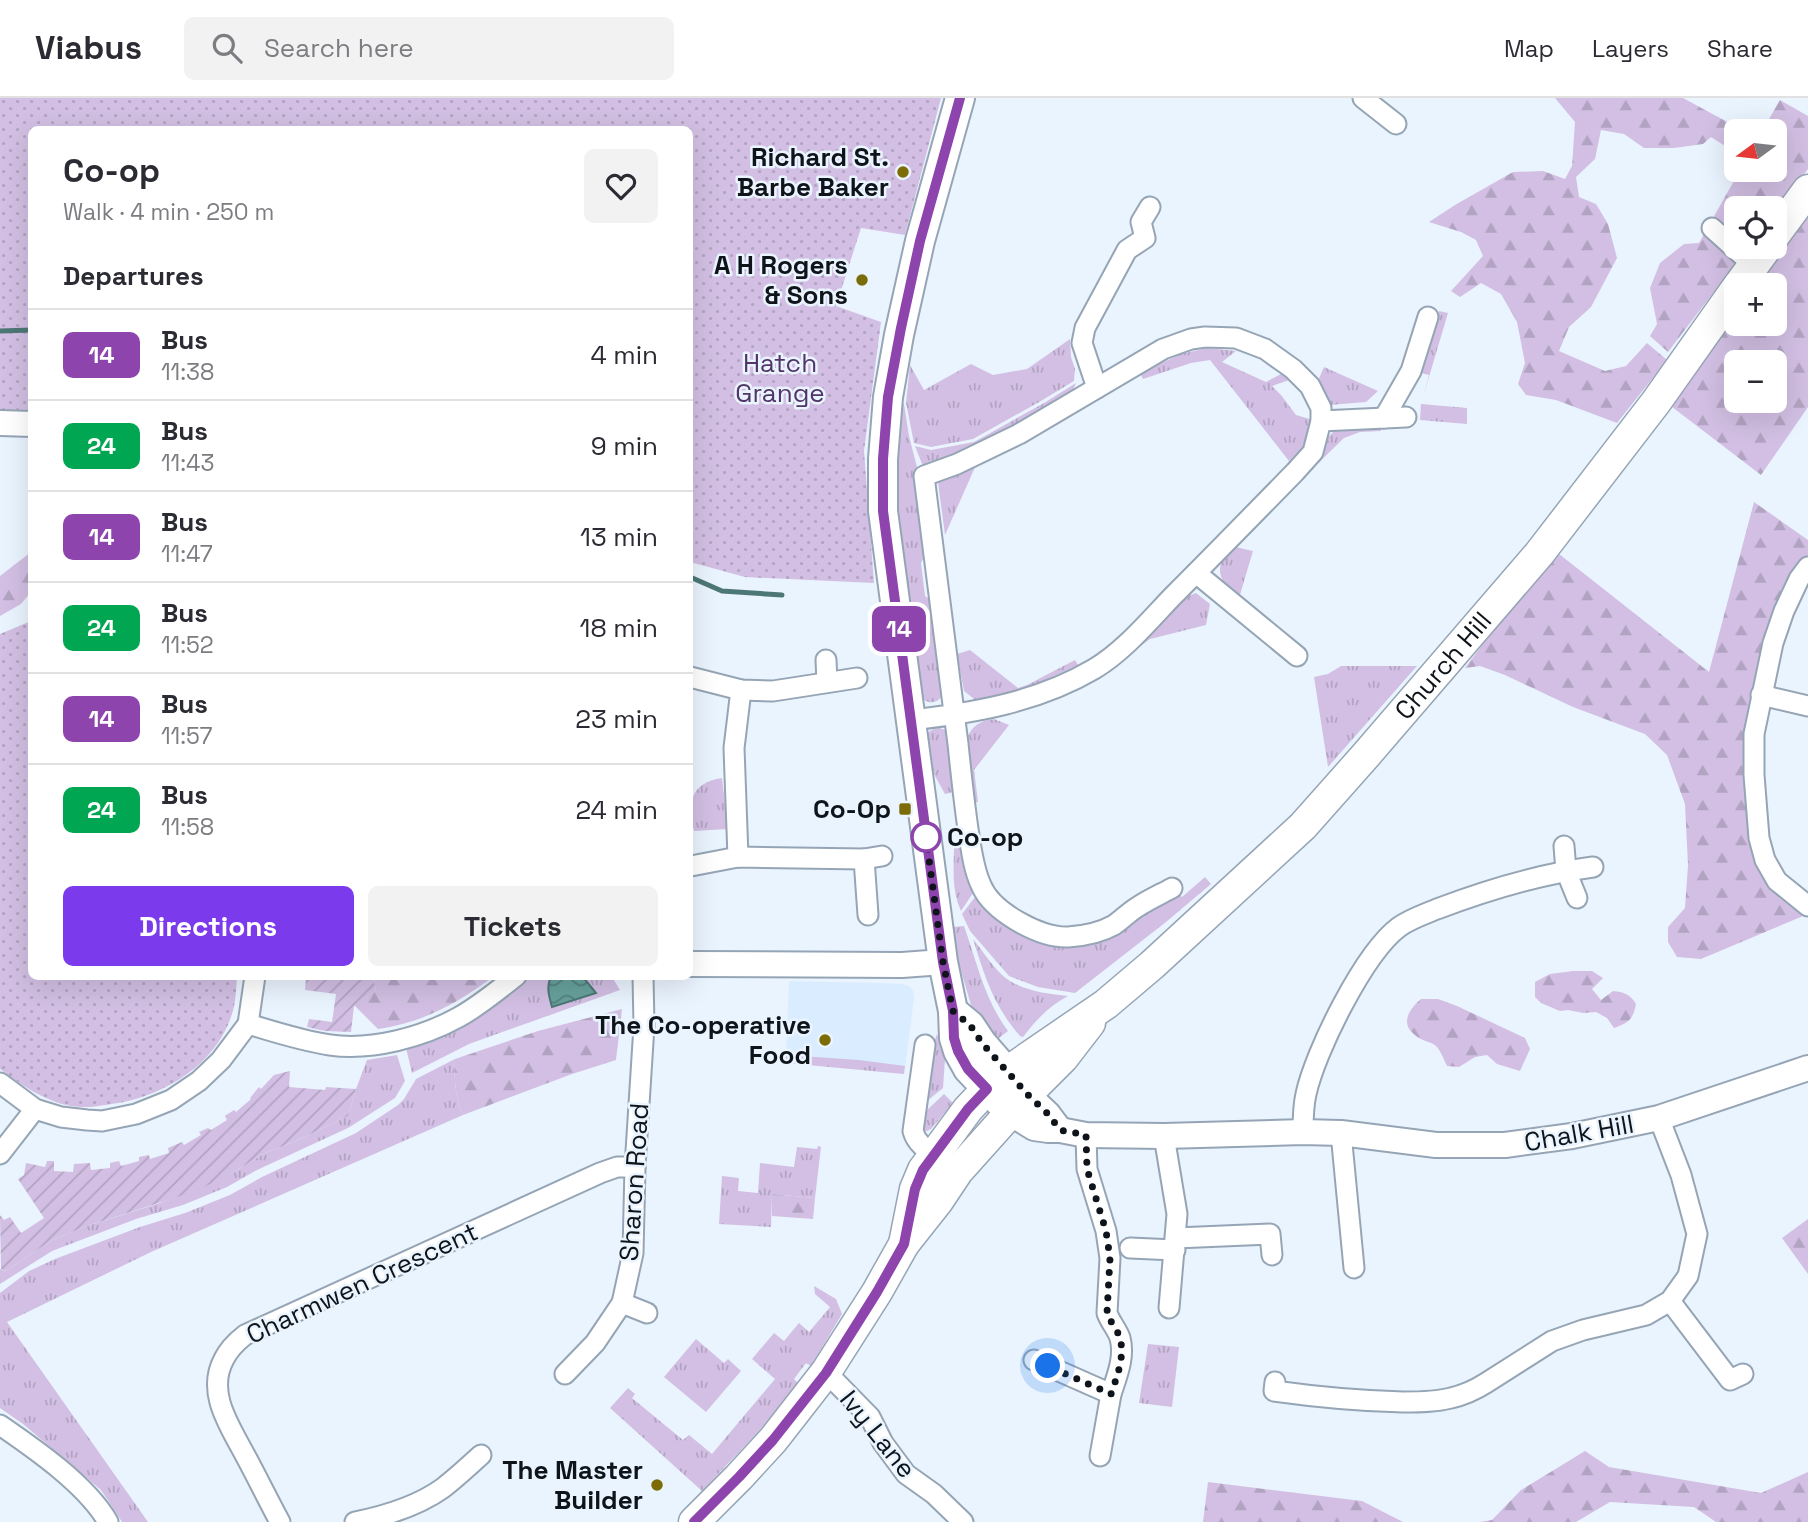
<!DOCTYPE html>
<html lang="en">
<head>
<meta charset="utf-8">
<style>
  :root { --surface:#fff; --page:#f2f2f3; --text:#2b2b33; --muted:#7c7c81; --line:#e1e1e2; --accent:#7c3aed }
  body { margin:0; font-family:"Space Grotesk",sans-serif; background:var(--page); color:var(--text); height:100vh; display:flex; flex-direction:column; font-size:26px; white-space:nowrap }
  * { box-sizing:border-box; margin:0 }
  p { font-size:23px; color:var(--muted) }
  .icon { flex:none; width:38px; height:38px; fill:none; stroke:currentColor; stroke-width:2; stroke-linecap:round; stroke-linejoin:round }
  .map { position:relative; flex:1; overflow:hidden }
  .panel { position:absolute; left:28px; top:28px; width:665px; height:854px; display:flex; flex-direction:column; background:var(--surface); border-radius:10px; box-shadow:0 7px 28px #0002 }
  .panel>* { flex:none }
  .badge { padding:0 14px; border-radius:10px; font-size:24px; line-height:46px }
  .needle { width:46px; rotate:255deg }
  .controls { position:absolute; left:1724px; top:21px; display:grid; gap:14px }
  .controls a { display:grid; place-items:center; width:63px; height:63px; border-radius:10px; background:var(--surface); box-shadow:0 7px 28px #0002; font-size:35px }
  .you { position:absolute; width:35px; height:35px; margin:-18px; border:5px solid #fff; border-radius:50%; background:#1a73e8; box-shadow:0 0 0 10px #1a73e833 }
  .map>.badge { position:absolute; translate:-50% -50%; box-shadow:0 0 0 4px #fff }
  h2 { padding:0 35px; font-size:26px; line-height:63px }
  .round { display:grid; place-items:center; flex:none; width:74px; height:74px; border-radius:10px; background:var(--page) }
  .overview { display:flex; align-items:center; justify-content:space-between; height:119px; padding:0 35px }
  h1 { font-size:33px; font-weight:800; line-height:52px }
  .button { display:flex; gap:14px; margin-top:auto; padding:14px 35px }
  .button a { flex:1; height:80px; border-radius:10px; background:var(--accent); color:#fff; font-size:28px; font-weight:800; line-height:80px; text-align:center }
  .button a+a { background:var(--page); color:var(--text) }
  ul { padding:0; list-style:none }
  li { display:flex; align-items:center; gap:21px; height:91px; padding:0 35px; border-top:2px solid var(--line) }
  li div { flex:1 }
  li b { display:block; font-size:26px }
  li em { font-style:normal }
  li .badge { min-width:77px; font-weight:700; text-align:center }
  header { display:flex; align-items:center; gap:42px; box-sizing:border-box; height:98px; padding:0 35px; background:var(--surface); border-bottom:2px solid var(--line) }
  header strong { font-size:33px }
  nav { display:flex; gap:38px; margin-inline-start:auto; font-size:24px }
  .search { width:490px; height:63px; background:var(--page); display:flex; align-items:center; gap:18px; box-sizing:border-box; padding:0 24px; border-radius:10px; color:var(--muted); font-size:26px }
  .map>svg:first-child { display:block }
  .built { fill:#daecff }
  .grass { fill:url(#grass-tufts) }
  .forest { fill:url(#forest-firs); fill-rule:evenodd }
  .park { fill:url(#park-dots) }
  .garden { fill:url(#garden-furrows) }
  .water { fill:url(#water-waves); stroke:#4c7775; stroke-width:2 }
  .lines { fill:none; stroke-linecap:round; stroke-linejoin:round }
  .stream { stroke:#4c7775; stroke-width:5 }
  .minor-casing { stroke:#95a5b5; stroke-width:23 }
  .tertiary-casing { stroke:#95a5b5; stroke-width:28 }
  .secondary-casing { stroke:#95a5b5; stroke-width:32 }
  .primary-casing { stroke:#95a5b5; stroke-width:33 }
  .minor { stroke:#fff; stroke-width:19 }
  .tertiary { stroke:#fff; stroke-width:24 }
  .secondary { stroke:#fff; stroke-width:28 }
  .primary { stroke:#fff; stroke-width:30 }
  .line-casing { stroke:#fff; stroke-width:16 }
  .line { stroke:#8e44ad; stroke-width:10 }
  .walk { stroke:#0e141a; stroke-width:7; stroke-dasharray:0 12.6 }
  .poi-dot { fill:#7c6c07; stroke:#eaf4fe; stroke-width:2.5 }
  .stop-dot { fill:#fff; stroke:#8e44ad; stroke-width:3.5 }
  .labels { text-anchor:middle; stroke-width:5; stroke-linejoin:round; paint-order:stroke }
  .poi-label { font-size:26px; font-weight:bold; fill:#0e141a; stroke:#eaf4fe; text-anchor:end }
  .park-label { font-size:26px; fill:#513468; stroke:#eaf4fe }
  .street-label { font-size:26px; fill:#0e141a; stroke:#eaf4fe }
  .stop-label { font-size:26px; font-weight:bold; fill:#0e141a; stroke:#eaf4fe; text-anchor:start }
</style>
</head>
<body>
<header>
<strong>Viabus</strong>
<div class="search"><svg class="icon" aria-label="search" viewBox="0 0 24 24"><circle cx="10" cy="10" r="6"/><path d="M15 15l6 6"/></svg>Search here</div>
<nav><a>Map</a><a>Layers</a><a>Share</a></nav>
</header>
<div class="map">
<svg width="1808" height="1424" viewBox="0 0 1808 1424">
  <defs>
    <pattern id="grass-tufts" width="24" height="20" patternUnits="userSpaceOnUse" patternTransform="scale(1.75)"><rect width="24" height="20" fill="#d2bfe3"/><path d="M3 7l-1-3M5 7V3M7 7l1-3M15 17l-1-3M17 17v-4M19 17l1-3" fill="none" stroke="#b3a3c2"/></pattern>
    <pattern id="forest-firs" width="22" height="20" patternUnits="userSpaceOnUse" patternTransform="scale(1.75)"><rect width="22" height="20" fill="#d2bfe3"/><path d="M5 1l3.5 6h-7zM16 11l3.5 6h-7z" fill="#b3a3c2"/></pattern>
    <pattern id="park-dots" width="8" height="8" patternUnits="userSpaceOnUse" patternTransform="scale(1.75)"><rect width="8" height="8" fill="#d2bfe3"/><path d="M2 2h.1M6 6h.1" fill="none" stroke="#b3a3c2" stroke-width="1.8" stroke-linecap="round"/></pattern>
    <pattern id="garden-furrows" width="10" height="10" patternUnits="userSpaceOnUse" patternTransform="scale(1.75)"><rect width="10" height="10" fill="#d2bfe3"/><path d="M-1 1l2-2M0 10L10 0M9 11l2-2" fill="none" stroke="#b3a3c2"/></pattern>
    <pattern id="water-waves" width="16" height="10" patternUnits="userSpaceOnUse" patternTransform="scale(1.75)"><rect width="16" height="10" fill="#67a19c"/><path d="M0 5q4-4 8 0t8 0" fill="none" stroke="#53827e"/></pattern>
  </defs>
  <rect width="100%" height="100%" fill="#eaf4fe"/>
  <!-- built -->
  <polygon class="built" points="789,883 881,885 903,886 910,889 913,893 914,900 905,970 786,960"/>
  <!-- grass -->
  <g class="grass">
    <polygon points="1439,213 1448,215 1423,299 1429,277 1421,275"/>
    <polygon points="1070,241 1071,259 1075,271 1074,283 1041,303 973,341 931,349 914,345 906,305 910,267 924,292 971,266 993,277 1027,271"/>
    <polygon points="1207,250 1236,253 1222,264 1266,284 1281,276 1289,282 1272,288 1281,297 1296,317 1313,322 1305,346 1289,363 1210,262 1191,265 1143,281 1140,275 1181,256"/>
    <polygon points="1324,269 1378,293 1366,304 1330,307 1317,285"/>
    <path d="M1076,285L1073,292C1049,307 1024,324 999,338C975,351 949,359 924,371L915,348L931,352L974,344L1044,305Z"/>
    <path d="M898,305L904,306L909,338L918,373L926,455L921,465L925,498L933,504L945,593C940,605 928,609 919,597L895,407Z"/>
    <polygon points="1421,306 1467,310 1467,326 1420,322"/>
    <polygon points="1380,329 1381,333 1360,334 1344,340 1304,379 1301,376 1323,350 1326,341 1333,334 1344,330"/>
    <polygon points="976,367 945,437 938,384 940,381"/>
    <path d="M1231,448L1253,453L1239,500C1218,482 1213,471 1231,448Z"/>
    <polygon points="1196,495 1210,506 1206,527 1150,541 1142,547 1140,544 1186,499"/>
    <polygon points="970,552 1018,590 1027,587 1075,562 1078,567 1019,594 978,604 964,593 957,556"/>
    <polygon points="1341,568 1417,568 1328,669 1314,579 1328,576"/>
    <path d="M994,621L1009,627L974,672L978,704L974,705L966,643C971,629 978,623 994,621Z"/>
    <path d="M939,630L946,632L950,638L957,693L945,696C937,681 907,634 939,630Z"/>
    <path d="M722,680L728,731L694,733C687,705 690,685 722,680Z"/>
    <path d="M961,747L975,792L961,813C951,792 954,770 954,748Z"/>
    <path d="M1205,779L1211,786L1166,824L1075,895L1038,889L1009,878L970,833L962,816L978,795C1002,825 1017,841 1056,847C1067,848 1078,850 1088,846C1102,842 1114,833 1126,825C1142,814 1159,803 1176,792L1182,799Z"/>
    <path d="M964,828C977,864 984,901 1008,933L994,944L979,924L971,907L959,866L953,829Z"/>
    <path d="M973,841C982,852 990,865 1001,876C1017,892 1046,896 1068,898C1049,908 1036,922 1023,939L1020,938C993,907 985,879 973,841Z"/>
    <polygon points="529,879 612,879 620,892 469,946 412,975 406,950 449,935 492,906"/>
    <polygon points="937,936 945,961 943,990 927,1003 934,944"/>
    <polygon points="397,957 405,983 395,1000 348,1030 257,1072 227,1089 183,1107 136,1121 52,1153 0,1186 0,1171 6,1173 52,1142 87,1128 160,1105 232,1075 265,1055 296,1043 348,1018 356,991 367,962"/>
    <polygon points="786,957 859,962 905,968 904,976 786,965"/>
    <path d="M455,961C454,982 455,998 463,1017L151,1154L7,1224L148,1424H122L101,1392L23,1326L0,1310V1195L29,1173L55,1161L140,1129L185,1115L230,1097L262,1079L356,1035L398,1007L404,1001L416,981Z"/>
    <polygon points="944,996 953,1005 931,1031 927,1033 923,1032 921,1028 925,1014"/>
    <polygon points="818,1048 821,1049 815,1100 772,1096 771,1129 719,1126 722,1078 739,1080 738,1093 758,1095 760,1065 794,1069 797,1049 817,1051"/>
    <polygon points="814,1188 836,1201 842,1216 811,1268 806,1265 794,1281 799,1286 757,1335 702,1393 610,1310 628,1290 635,1296 632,1300 683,1342 689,1337 712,1356 775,1281 752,1261 774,1235 784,1243 799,1225 809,1234 830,1209 815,1196"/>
    <polygon points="696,1241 724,1265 728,1261 741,1273 706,1314 664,1279"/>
    <polygon points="1148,1246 1179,1249 1172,1309 1139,1305"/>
  </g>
  <!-- forest -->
  <g class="forest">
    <polygon points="1555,0 1683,0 1744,33 1736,33 1736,55 1711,39 1703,46 1674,50 1644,50 1624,36 1601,32 1595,61 1576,79 1579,99 1596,106 1608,126 1617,160 1591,209 1569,229 1559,253 1605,273 1626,268 1647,245 1667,262 1617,325 1556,302 1526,297 1518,286 1525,265 1517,224 1501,196 1481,185 1460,199 1451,193 1483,158 1476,142 1461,134 1429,124 1455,107 1513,74 1543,73 1565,81 1572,68 1575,24"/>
    <polygon points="1780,2 1808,18 1808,71 1775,115 1774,110 1736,110 1736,149 1748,149 1668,254 1650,238 1657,226 1650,190 1660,165 1684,146 1699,145 1740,72 1774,72 1774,33 1762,33"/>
    <path d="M1808,114V309L1761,377L1663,302L1736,207V226H1774V187H1752ZM1736,264H1774V303H1736Z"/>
    <polygon points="1754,404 1808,442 1808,469 1761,597 1759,740 1808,816 1701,861 1677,859 1668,844 1668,829 1685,810 1688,767 1685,706 1667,657 1645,636 1573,609 1505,577 1480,568 1465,570 1554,452 1709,574"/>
    <polygon points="31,454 31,494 21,506 0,518 0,478"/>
    <path d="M1573,873H1592L1603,880L1592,891L1601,902L1613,893C1624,894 1630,896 1636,906C1633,921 1629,925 1614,930L1607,920L1596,914L1583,915L1568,912L1560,913L1541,905L1535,899V884L1550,876Z"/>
    <path d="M373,879H493C456,906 424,924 378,931L354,907L376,892Z"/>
    <path d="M1421,901H1438L1457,908L1525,940L1530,951L1520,973L1497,966L1487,957L1475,959L1459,969L1447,968C1444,962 1441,953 1436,948C1432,944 1426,944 1421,941C1399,929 1406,914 1421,901Z"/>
    <path d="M622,911L616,962L572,976L463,1017C455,998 454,982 455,961L538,933Z"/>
    <polygon points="772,1096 815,1100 813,1121 772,1118"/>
    <polygon points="1808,1121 1808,1176 1782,1140"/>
    <polygon points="1585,1353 1609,1369 1761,1395 1808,1374 1808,1424 1716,1424 1694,1409 1610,1404 1576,1424 1479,1424 1492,1422 1521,1392"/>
    <polygon points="1208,1384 1362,1403 1403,1424 1203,1424"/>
  </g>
  <!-- park -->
  <g class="park">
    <polygon points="0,0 941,0 905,137 861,130 836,208 881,224 864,353 874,485 745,479 690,464 690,32 32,32 31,321 0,318"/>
    <path d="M31,523L32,878L237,879C236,891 236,904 232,916C217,965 167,996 119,1005C104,1007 86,1011 71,1008C47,1004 19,986 0,971V536Z"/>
  </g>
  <!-- garden -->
  <g class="garden">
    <polygon points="373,879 376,892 354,908 351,934 325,933 307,929 309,921 332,924 336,896 305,892 306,879"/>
    <polygon points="290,973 289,989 325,992 326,989 356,991 348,1018 296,1043 265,1055 232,1075 196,1093 87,1128 52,1142 6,1173 1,1171 0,1117 4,1122 10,1119 21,1135 44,1120 18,1081 24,1077 26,1065 45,1069 47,1063 54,1063 54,1073 73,1074 74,1066 90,1065 91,1072 110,1070 110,1065 119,1063 121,1068 139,1063 139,1059 149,1057 150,1061 169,1055 168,1050 182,1044 184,1047 201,1037 199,1034 208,1030 211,1032 227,1022 225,1018 234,1012 236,1014 251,1001 250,1000 259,989 261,991 274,977"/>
  </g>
  <!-- water -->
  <path class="water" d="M551,879H583L596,895L552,909C549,898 546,889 551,879Z"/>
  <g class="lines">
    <!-- stream -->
    <g class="stream">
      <polyline points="0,233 32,232"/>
      <polyline points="690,479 722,493 782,497"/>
    </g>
    <defs>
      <g id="minor">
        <polyline points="1363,0 1396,26"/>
        <polyline points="1712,130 1753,167"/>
        <polyline points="1097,290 1082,245 1085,230 1127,152 1145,140 1141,124 1150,109"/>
        <polyline points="1384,320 1411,273 1428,219"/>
        <polyline points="1321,323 1406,319"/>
        <polyline points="1808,469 1799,481 1784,513 1773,545 1754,636 1754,677 1759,740 1765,762 1777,783 1808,808"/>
        <polyline points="1196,475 1297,558"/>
        <polyline points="826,562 827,584"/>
        <polyline points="690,579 741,592 773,593 857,580"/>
        <polyline points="1761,597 1808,608"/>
        <path d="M911,622C974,615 1038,604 1094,571C1123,554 1149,523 1172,499C1213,458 1254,416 1295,374L1313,354L1321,323V310L1310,288L1293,271L1265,251L1236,240L1205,239L1191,241L1163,251L1019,336L957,366L924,378C936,468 947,557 958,646C961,675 964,703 968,731C971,749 973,770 981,787C992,814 1040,840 1068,839C1083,838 1100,835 1114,827C1123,821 1130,813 1139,808C1150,801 1161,796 1172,790"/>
        <polyline points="1564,748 1566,773 1577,800"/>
        <polyline points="738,759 734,650 741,592"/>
        <polyline points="864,761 868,817"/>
        <polyline points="691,768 738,759 864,761 882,758"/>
        <path d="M248,926C275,934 302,943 330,947C372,953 423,939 459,919C479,908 497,893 516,878"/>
        <path d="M925,947L913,1033C917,1048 931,1054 943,1063"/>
        <polyline points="0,985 35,1011 61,1019 87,1022 102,1023 136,1016 171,1002 199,983 221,962 248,926 255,878"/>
        <path d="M1303,1034C1303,1021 1303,1009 1306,996C1315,954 1364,855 1399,829C1410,821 1425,816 1437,811C1487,792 1541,776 1593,769"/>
        <polyline points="1341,1035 1354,1170"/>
        <polyline points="1164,1038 1177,1116 1169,1210"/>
        <polyline points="0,1056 35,1011"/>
        <polyline points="1176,1140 1270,1136 1272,1157"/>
        <polyline points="1130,1150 1175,1152"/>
        <polyline points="1670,1203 1730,1282 1743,1276"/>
        <polyline points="622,1205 647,1215"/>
        <path d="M1034,1262L1111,1296C1117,1278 1125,1259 1120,1240C1117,1231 1110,1224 1107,1215L1110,1160L1106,1133L1087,1071L1086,1037"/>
        <polyline points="826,1274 870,1319 883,1345 906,1376 934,1396 963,1424"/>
        <polyline points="565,1276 595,1245 622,1205 633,1155 635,1069 644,928 643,878"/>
        <path d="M1275,1284L1274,1293C1317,1299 1360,1303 1403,1304C1419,1304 1436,1304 1451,1300C1464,1297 1475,1292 1486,1285L1552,1243L1583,1232L1646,1217L1670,1203L1688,1178L1697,1136L1681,1077L1659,1020"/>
        <path d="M0,1327C35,1351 87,1387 108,1424"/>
        <polyline points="1100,1358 1111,1296"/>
        <path d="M280,1424C268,1402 257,1379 245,1357C229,1327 206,1294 224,1261C229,1251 236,1244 245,1237L600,1075L617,1069H635"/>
        <path d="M355,1424C385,1418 418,1408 443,1390C456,1380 469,1368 481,1357"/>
      </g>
      <g id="tertiary">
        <polyline points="0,325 32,326"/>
        <polyline points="690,866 902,867 943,864"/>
        <polyline points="1027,996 1048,1016 1060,1032"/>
        <polyline points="1010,1015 1034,1030 1048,1032 1060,1032 1086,1037 1164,1038 1303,1034 1341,1035 1436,1047 1505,1047 1572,1038 1659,1020 1808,970"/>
      </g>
      <g id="secondary">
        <polyline points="960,0 920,143 899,237 888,299 883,361 883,413 943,864 953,913 954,940 958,953 968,971 1010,1015"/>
        <polyline points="953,913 970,927 982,945 1023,992"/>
      </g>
      <g id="primary">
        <polyline points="1774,138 1808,92"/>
        <polyline points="1739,187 1767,149"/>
        <path id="s1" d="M904,1146L915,1091L923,1072L968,1011L987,991L1007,974L1106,906L1152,867L1303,728L1366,657L1539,456L1656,304L1736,191"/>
        <polyline points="694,1424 739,1379 773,1342 826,1274 877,1194 904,1146 938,1103 958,1073 1027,996 1063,960 1090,925"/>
      </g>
    </defs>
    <!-- minor casing -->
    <use href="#minor" class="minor-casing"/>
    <!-- tertiary casing -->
    <use href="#tertiary" class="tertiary-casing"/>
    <!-- secondary casing -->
    <use href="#secondary" class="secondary-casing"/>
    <!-- primary casing -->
    <use href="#primary" class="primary-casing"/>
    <!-- minor -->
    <use href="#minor" class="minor"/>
    <!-- tertiary -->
    <use href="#tertiary" class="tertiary"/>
    <!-- secondary -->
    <use href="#secondary" class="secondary"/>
    <!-- primary -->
    <use href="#primary" class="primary"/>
  </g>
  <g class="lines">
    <defs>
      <polyline id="line" points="694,1424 739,1379 773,1342 826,1275 877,1194 904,1146 915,1091 923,1072 968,1011 987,991 968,971 958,953 954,940 953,913 943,864 883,413 883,361 888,299 901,230 920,143 960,0"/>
    </defs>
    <!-- line casing -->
    <use href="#line" class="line-casing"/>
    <!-- line -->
    <use href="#line" class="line"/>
    <!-- walk -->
    <path class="walk" d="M926,739L943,864L953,913L970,927L982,945L1027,996L1048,1016L1060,1032L1086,1037L1087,1071L1106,1133L1110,1160L1107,1215C1110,1224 1117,1231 1120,1240C1125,1259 1117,1278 1111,1296L1048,1268"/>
  </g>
  <!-- markers -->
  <g class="poi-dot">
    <circle cx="903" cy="74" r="7"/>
    <circle cx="862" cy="182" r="7"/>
    <rect x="898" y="704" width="14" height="14" rx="3.5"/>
    <circle cx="825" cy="942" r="7"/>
    <circle cx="657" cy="1387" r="7"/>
  </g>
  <circle class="stop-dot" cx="926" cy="739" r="14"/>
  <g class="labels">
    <!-- poi labels -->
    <g class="poi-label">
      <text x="889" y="68">Richard St.<tspan x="889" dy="30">Barbe Baker</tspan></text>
      <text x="848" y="176">A H Rogers<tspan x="848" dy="30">&amp; Sons</tspan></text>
      <text x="891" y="720">Co-Op</text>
      <text x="811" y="936">The Co-operative<tspan x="811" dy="30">Food</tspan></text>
      <text x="643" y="1381">The Master<tspan x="643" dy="30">Builder</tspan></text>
    </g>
    <!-- park labels -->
    <g class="park-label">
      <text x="780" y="274">Hatch<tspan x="780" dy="30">Grange</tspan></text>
    </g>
    <!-- street labels -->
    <g class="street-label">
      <text dy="9" stroke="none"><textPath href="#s1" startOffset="805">Church Hill</textPath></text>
      <text transform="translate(1579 1035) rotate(-10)" y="9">Chalk Hill</text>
      <text transform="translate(634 1084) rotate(-86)" y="9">Sharon Road</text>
      <text transform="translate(362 1185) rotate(-25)" y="9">Charmwen Crescent</text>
      <text transform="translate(878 1336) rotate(51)" y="9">Ivy Lane</text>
    </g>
    <!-- stop labels -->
    <g class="stop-label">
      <text x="947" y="748">Co-op</text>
    </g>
  </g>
</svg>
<div class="controls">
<a><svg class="needle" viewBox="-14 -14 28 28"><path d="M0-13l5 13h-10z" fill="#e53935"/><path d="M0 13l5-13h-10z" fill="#7c7c81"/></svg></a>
<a><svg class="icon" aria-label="locate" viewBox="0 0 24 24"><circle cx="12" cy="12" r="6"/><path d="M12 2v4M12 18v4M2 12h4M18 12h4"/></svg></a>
<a>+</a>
<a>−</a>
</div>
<div class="you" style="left:1048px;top:1268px"></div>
<b class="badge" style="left:899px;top:531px;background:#8e44ad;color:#fff">14</b>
<section class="panel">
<div class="overview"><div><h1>Co-op</h1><p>Walk · 4 min · 250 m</p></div><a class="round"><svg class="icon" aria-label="heart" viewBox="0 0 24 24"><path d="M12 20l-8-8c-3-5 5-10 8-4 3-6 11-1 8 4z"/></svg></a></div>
<h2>Departures</h2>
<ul>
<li><span class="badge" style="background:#8e44ad;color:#fff">14</span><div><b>Bus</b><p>11:38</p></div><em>4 min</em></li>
<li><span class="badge" style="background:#00a651;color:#fff">24</span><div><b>Bus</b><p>11:43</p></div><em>9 min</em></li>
<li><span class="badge" style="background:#8e44ad;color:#fff">14</span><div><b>Bus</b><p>11:47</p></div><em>13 min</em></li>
<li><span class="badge" style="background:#00a651;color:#fff">24</span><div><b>Bus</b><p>11:52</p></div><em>18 min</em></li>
<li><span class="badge" style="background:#8e44ad;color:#fff">14</span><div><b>Bus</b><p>11:57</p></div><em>23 min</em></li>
<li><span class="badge" style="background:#00a651;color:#fff">24</span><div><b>Bus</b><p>11:58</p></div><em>24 min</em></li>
</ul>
<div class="button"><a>Directions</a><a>Tickets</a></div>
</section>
</div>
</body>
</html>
